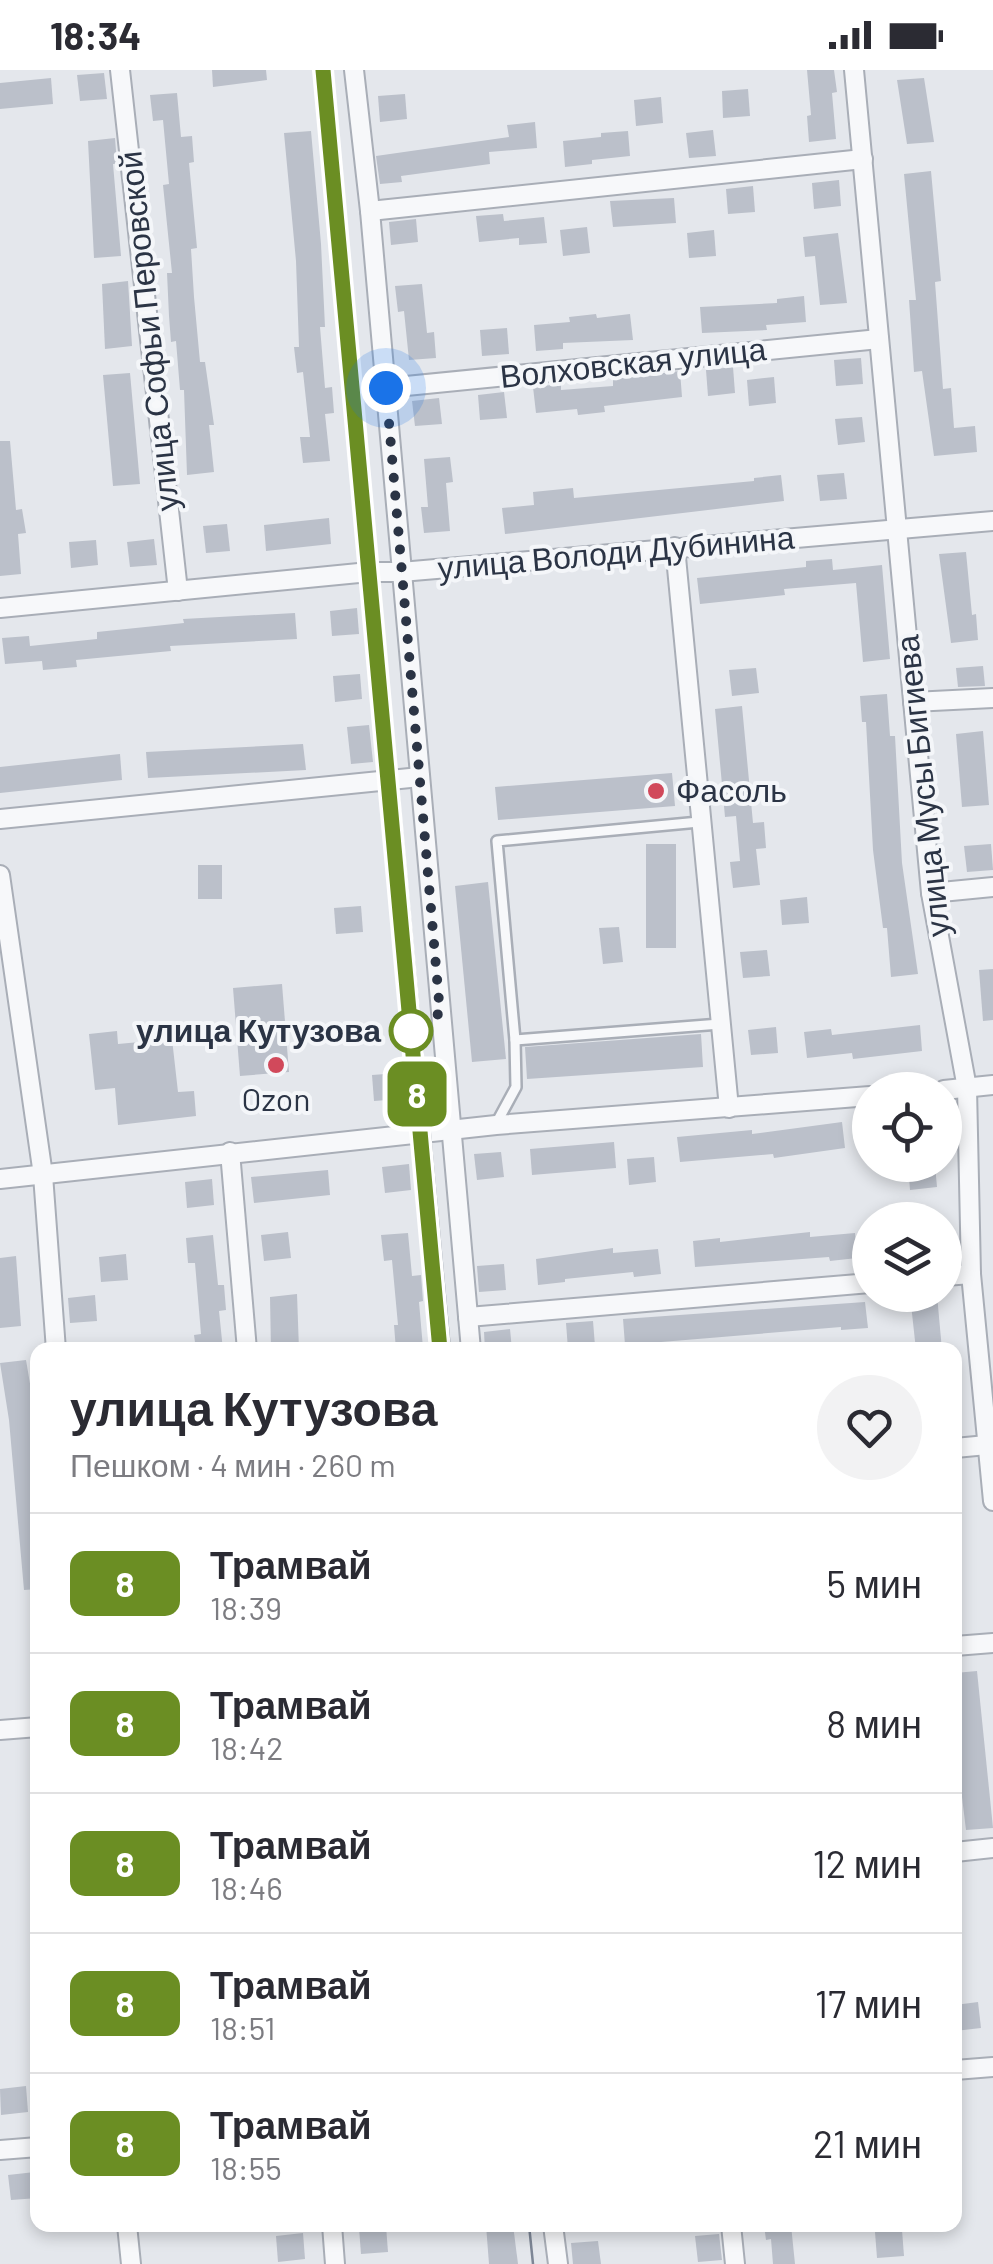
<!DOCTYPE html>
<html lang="ru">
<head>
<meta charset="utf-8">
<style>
  :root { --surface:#fff; --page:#f2f2f3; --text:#2b2b33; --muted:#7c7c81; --line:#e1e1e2 }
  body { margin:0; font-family:Barlow,sans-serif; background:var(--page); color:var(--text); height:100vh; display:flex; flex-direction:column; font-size:38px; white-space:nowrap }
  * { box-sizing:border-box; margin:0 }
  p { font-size:32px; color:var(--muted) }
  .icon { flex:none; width:55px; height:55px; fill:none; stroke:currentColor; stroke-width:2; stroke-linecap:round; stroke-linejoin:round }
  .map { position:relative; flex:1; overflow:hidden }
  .side { position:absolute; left:30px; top:1272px; width:932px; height:890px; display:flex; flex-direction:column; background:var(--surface); border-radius:20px; box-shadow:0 5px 15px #0003 }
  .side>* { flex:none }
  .badge { padding:0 20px; border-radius:15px; font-size:35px; line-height:65px }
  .buttons { position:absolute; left:852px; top:1002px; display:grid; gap:20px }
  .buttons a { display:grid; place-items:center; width:110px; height:110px; border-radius:50%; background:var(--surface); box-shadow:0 5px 15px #0003; font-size:50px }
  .you { position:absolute; width:50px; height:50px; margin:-25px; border:8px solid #fff; border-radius:50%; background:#1a73e8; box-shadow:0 0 0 15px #1a73e833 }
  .map>.badge { position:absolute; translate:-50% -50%; box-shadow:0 0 0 5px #fff }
  .round { display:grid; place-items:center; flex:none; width:105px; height:105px; border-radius:52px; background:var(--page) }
  .overview { display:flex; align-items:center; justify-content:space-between; height:170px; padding:0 40px }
  h1 { font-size:48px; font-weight:600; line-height:75px }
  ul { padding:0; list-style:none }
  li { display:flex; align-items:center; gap:30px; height:140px; padding:0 40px; border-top:2px solid var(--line) }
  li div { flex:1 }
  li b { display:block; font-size:38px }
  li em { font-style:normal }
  li .badge { min-width:110px; font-weight:700; text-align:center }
  .status { display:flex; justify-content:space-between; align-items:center; height:70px; padding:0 50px; background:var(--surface); direction:ltr }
  .status svg { height:28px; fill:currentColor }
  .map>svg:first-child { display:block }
  .building { fill:#bbc0ca }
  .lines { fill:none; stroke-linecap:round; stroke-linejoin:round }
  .lane-casing { stroke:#a9aeb7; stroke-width:14 }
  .street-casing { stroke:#a9aeb7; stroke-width:22 }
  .lane { stroke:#f7f8fa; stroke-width:9 }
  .street { stroke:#f7f8fa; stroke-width:18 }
  .tram { stroke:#7d8696; stroke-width:2.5 }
  .line-casing { stroke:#fff; stroke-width:22 }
  .line { stroke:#6b8e23; stroke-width:15 }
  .walk { stroke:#2b3445; stroke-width:10; stroke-dasharray:0 18 }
  .poi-dot { fill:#d1495b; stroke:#f4f6f9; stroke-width:4 }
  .stop-dot { fill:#fff; stroke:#6b8e23; stroke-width:5 }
  .labels { text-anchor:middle; stroke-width:8; stroke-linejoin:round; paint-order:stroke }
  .street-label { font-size:32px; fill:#2b3445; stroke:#f4f6f9 }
  .poi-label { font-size:32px; fill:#2b3445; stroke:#f4f6f9; text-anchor:start }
  .stop-label { font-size:32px; font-weight:bold; fill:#2b3445; stroke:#f4f6f9; text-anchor:end }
</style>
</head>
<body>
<div class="status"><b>18:34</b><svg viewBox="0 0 49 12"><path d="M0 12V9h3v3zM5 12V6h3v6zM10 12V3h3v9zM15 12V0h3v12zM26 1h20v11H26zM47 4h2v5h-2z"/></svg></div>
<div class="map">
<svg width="993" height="2194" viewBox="0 0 993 2194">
  <rect width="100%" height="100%" fill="#e4e7ec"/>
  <!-- building -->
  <g class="building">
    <polygon points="212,0 266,0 267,10 213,17"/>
    <polygon points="807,0 834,0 837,22 832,23 836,69 809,72 807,46 811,45"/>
    <polygon points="104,3 107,29 80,31 77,5"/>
    <polygon points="51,8 53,34 0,39 0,13"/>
    <polygon points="924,8 934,72 907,74 897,10"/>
    <polygon points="748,19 750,46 723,48 722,21"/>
    <polygon points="177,23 181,67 192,66 194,92 189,93 197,178 191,179 194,227 200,292 205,292 214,355 209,355 214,402 187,405 184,320 180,320 176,271 171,272 169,246 167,203 172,203 163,115 169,114 163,50 153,51 150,25"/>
    <polygon points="405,24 407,49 380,52 378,26"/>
    <polygon points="661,27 663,53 636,56 634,30"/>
    <polygon points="535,52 537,78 489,82 490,94 401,106 402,112 380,114 376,86 509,67 507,55"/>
    <polygon points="713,60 716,86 689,88 686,63"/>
    <polygon points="311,61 321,174 325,257 320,257 325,318 332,317 334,343 325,344 330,391 303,393 300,367 310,367 303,302 297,303 294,277 299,277 296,191 284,63"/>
    <polygon points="628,61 630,86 592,90 592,94 565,97 563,71 601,67 601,63"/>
    <polygon points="115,68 117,94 113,94 121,186 94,188 88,71"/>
    <polygon points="931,101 941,211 935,212 943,319 951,318 954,358 975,356 977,382 934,386 922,301 914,302 909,230 916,230 904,104"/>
    <polygon points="839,110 841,136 814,139 812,113"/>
    <polygon points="753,116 755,142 728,144 726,119"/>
    <polygon points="674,128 676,153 613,157 610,131"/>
    <polygon points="503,144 504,151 544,147 547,173 519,175 519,168 479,172 476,146"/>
    <polygon points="416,149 418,172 391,175 389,152"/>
    <polygon points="587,157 590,183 563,186 560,160"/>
    <polygon points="714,160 716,186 689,188 687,163"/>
    <polygon points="838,163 847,233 820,235 815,186 805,187 803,167"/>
    <polygon points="128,211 132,276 105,279 102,214"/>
    <polygon points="422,214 427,263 434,262 436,288 409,290 404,241 398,242 395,216"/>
    <polygon points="804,226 806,252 766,255 767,260 702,263 700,237 777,233 777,229"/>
    <polygon points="596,244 597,248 630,244 633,270 563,273 563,279 536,281 534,255 570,252 569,247"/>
    <polygon points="507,258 509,284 482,286 480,260"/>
    <polygon points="861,288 863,314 836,316 834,290"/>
    <polygon points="733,297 735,323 708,326 706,300"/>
    <polygon points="680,301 682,327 604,336 605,342 578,345 577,339 536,343 533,317 561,314 561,320 613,316 613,309"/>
    <polygon points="130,303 140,414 113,416 103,305"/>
    <polygon points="774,307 776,333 749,336 747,310"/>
    <polygon points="504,322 507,348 480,350 478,325"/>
    <polygon points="439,328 442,354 415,356 412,331"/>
    <polygon points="862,347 865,372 838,375 835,349"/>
    <polygon points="0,371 10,371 16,440 22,439 26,463 18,464 21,504 0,506"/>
    <polygon points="450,387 453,412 446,413 450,461 424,463 421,437 428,437 424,389"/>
    <polygon points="844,403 847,429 820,431 817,405"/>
    <polygon points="781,405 784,431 505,464 502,438 534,435 533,422 573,418 574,428 754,411 754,408"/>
    <polygon points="329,448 331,474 266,481 264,455"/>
    <polygon points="227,454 230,481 206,483 203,456"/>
    <polygon points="154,469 157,495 130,497 127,472"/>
    <polygon points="96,470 98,495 71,498 69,472"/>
    <polygon points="966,482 972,545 976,544 978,570 951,573 939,484"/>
    <polygon points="832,489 833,500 882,495 890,589 863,592 856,513 784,519 785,525 700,534 697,508 806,497 806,491"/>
    <polygon points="357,538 359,564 332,566 330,541"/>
    <polygon points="295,543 297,569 170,576 171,581 76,590 77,597 43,600 42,591 5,594 2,568 29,566 30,576 97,569 97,562 184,553 183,549"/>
    <polygon points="983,596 985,616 958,617 956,598"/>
    <polygon points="756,598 759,623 732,626 729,600"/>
    <polygon points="360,604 362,629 335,632 333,606"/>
    <polygon points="887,624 890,666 895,666 902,793 918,904 891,907 887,858 883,858 873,780 866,652 862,652 860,626"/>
    <polygon points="742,636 753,753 764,752 766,778 756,779 760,815 733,818 730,792 740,791 736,746 725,747 715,639"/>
    <polygon points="369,655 373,692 351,694 347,657"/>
    <polygon points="983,661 989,735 962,737 956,664"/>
    <polygon points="303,674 306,700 148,708 146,682"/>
    <polygon points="120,684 122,710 0,723 0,697"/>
    <polygon points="672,703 675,736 498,750 495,717"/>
    <rect x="646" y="774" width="30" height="104"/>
    <polygon points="991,774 993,800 967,802 964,776"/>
    <rect x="198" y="795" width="24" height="34"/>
    <polygon points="488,812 506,989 472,992 455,816"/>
    <polygon points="807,827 809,853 782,855 780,830"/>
    <polygon points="361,836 363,862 336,864 334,838"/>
    <polygon points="619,857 623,892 603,894 599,858"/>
    <polygon points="767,880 770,906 743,908 740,882"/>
    <polygon points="993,899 993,950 983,951 979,900"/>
    <polygon points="282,914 289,1002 240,1006 233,918"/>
    <polygon points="920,955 922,981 853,989 852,983 807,988 804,962 831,959 832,965"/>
    <polygon points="776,957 778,983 751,985 748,960"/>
    <polygon points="117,961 118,974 172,969 178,1022 194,1021 196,1046 118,1055 115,1018 95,1020 89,964"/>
    <polygon points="701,964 703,997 527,1009 525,977"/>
    <polygon points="399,1003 401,1029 374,1031 372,1005"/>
    <polygon points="842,1052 845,1078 774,1088 773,1084 680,1092 677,1067 752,1060 752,1064"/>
    <polygon points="614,1072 616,1098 532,1105 530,1079"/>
    <polygon points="501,1082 504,1107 477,1110 474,1084"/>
    <polygon points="654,1087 656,1112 629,1115 627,1089"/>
    <polygon points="409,1094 411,1120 385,1123 382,1097"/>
    <polygon points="908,1095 935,1095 937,1117 910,1120"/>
    <polygon points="328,1100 330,1125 254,1133 251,1107"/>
    <polygon points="212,1109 214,1135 187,1138 185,1112"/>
    <polygon points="288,1162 291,1188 264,1191 261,1165"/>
    <polygon points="810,1162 810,1167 855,1163 857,1188 830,1191 829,1187 695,1197 693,1171 720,1168 720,1172"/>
    <polygon points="408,1163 412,1206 421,1205 423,1231 419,1232 423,1278 396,1280 394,1255 398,1255 392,1190 384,1191 381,1165"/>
    <polygon points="213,1165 218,1215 224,1215 226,1240 219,1241 223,1280 196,1280 194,1265 201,1264 195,1193 188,1193 186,1168"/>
    <polygon points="613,1178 613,1183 658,1179 661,1204 634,1207 633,1202 565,1209 565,1212 538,1215 536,1189"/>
    <polygon points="126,1184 128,1210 101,1212 99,1187"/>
    <polygon points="16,1186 21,1256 0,1258 0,1188"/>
    <polygon points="504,1194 506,1220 479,1222 477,1196"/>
    <polygon points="297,1224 299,1280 271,1280 270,1227"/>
    <polygon points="95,1225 97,1251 70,1253 68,1228"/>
    <polygon points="910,1225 937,1225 942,1280 916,1280"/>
    <polygon points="865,1232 868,1258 841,1260 841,1257 625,1275 623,1249"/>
    <polygon points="593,1251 595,1276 568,1279 566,1253"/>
    <polygon points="510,1259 512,1280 485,1280 484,1262"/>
    <polygon points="26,1290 38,1361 38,1519 24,1520 9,1350 0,1293"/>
    <polygon points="977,1601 993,1758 966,1760 957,1686 955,1603"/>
    <polygon points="978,1932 981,1958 955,1961 955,1935"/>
    <polygon points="26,2016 28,2042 1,2045 0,2019"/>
    <polygon points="35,2102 38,2128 11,2130 8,2105"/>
    <polygon points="486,2155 513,2155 518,2194 489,2194"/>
    <polygon points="764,2155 791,2155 795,2194 773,2194 771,2169 766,2170"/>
    <polygon points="386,2156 388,2182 361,2184 359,2158"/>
    <polygon points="902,2160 904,2186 877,2188 875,2162"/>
    <polygon points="303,2163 305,2189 278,2192 276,2166"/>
    <polygon points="719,2164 722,2190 698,2192 695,2166"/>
    <polygon points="598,2171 601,2194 573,2194 571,2173"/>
  </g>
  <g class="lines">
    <defs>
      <g id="lane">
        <polyline points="515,970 720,954"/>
        <polyline points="497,1052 516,1017 515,970 497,771 699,752"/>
      </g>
      <g id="street">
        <polyline points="120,0 178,521"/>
        <polyline points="354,0 370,141 471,1280"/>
        <polyline points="854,0 931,823 967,1018 971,1204 993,1431"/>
        <polyline points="370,141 863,89"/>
        <polyline points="386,318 879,269"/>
        <polyline points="675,477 729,1038"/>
        <polyline points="0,538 369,502 401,502 993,451"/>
        <polyline points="913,632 993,628"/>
        <polyline points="0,749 420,707"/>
        <polyline points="0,805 43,1105 56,1280"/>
        <polyline points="931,823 993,817"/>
        <polyline points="944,1020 993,1015"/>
        <polyline points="230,1082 247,1280"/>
        <polyline points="0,1109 496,1055 870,1026"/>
        <polyline points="945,1206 971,1204"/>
        <polyline points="468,1247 870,1213"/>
        <polyline points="955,1378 987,1375"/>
        <polyline points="955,1576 993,1573"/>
        <polyline points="0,1660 38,1657"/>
        <polyline points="955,1782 993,1778"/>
        <polyline points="955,2000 993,1997"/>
        <polyline points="0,2080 38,2077"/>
        <polyline points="127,2155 131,2194"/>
        <polyline points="332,2155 335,2194"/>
        <polyline points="553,2155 558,2194"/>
        <polyline points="731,2155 735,2194"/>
      </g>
    </defs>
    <!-- lane casing -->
    <use href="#lane" class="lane-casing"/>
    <!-- street casing -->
    <use href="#street" class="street-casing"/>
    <!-- lane -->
    <use href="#lane" class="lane"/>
    <!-- street -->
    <use href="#street" class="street"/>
    <!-- tram -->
    <g class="tram">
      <polyline points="331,0 450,1280"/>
      <polyline points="529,2155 533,2194"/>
    </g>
  </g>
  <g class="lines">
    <defs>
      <polyline id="line" points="323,0 440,1280"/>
    </defs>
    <!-- line casing -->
    <use href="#line" class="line-casing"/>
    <!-- line -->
    <use href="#line" class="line"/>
    <!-- walk -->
    <polyline class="walk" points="386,318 440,943 411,961"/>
  </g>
  <!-- markers -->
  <g class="poi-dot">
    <circle cx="656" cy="721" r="10"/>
    <circle cx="276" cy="995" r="10"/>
  </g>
  <circle class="stop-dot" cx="411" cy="961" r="20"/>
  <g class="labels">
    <!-- street labels -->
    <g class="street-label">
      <text transform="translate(149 261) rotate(-96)" y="11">улица Софьи Перовской</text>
      <text transform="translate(633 293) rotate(-6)" y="11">Волховская улица</text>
      <text transform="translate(616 483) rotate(-5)" y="11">улица Володи Дубинина</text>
      <text transform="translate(923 716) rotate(-96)" y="11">улица Мусы Бигиева</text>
    </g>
    <!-- poi labels -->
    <g class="poi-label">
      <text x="676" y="732">Фасоль</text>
      <text x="276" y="1041" text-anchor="middle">Ozon</text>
    </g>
    <!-- stop labels -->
    <g class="stop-label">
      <text x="381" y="972">улица Кутузова</text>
    </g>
  </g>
</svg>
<div class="buttons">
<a><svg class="icon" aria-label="locate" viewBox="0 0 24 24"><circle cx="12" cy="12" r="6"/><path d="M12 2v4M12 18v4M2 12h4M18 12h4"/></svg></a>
<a><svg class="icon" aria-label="layers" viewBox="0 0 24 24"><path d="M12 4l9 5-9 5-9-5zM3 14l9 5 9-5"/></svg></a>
</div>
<div class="you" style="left:386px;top:318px"></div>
<b class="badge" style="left:417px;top:1024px;background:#6b8e23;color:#fff">8</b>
<section class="side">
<div class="overview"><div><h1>улица Кутузова</h1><p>Пешком · 4 мин · 260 m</p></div><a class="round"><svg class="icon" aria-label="heart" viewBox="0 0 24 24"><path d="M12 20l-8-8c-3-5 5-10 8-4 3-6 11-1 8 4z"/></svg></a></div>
<ul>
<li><span class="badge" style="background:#6b8e23;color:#fff">8</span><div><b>Трамвай</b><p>18:39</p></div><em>5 мин</em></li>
<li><span class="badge" style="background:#6b8e23;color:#fff">8</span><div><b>Трамвай</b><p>18:42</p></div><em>8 мин</em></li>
<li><span class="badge" style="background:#6b8e23;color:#fff">8</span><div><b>Трамвай</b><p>18:46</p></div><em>12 мин</em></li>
<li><span class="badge" style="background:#6b8e23;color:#fff">8</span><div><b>Трамвай</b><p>18:51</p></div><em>17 мин</em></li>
<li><span class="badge" style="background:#6b8e23;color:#fff">8</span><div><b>Трамвай</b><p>18:55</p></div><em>21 мин</em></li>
</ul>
</section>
</div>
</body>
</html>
